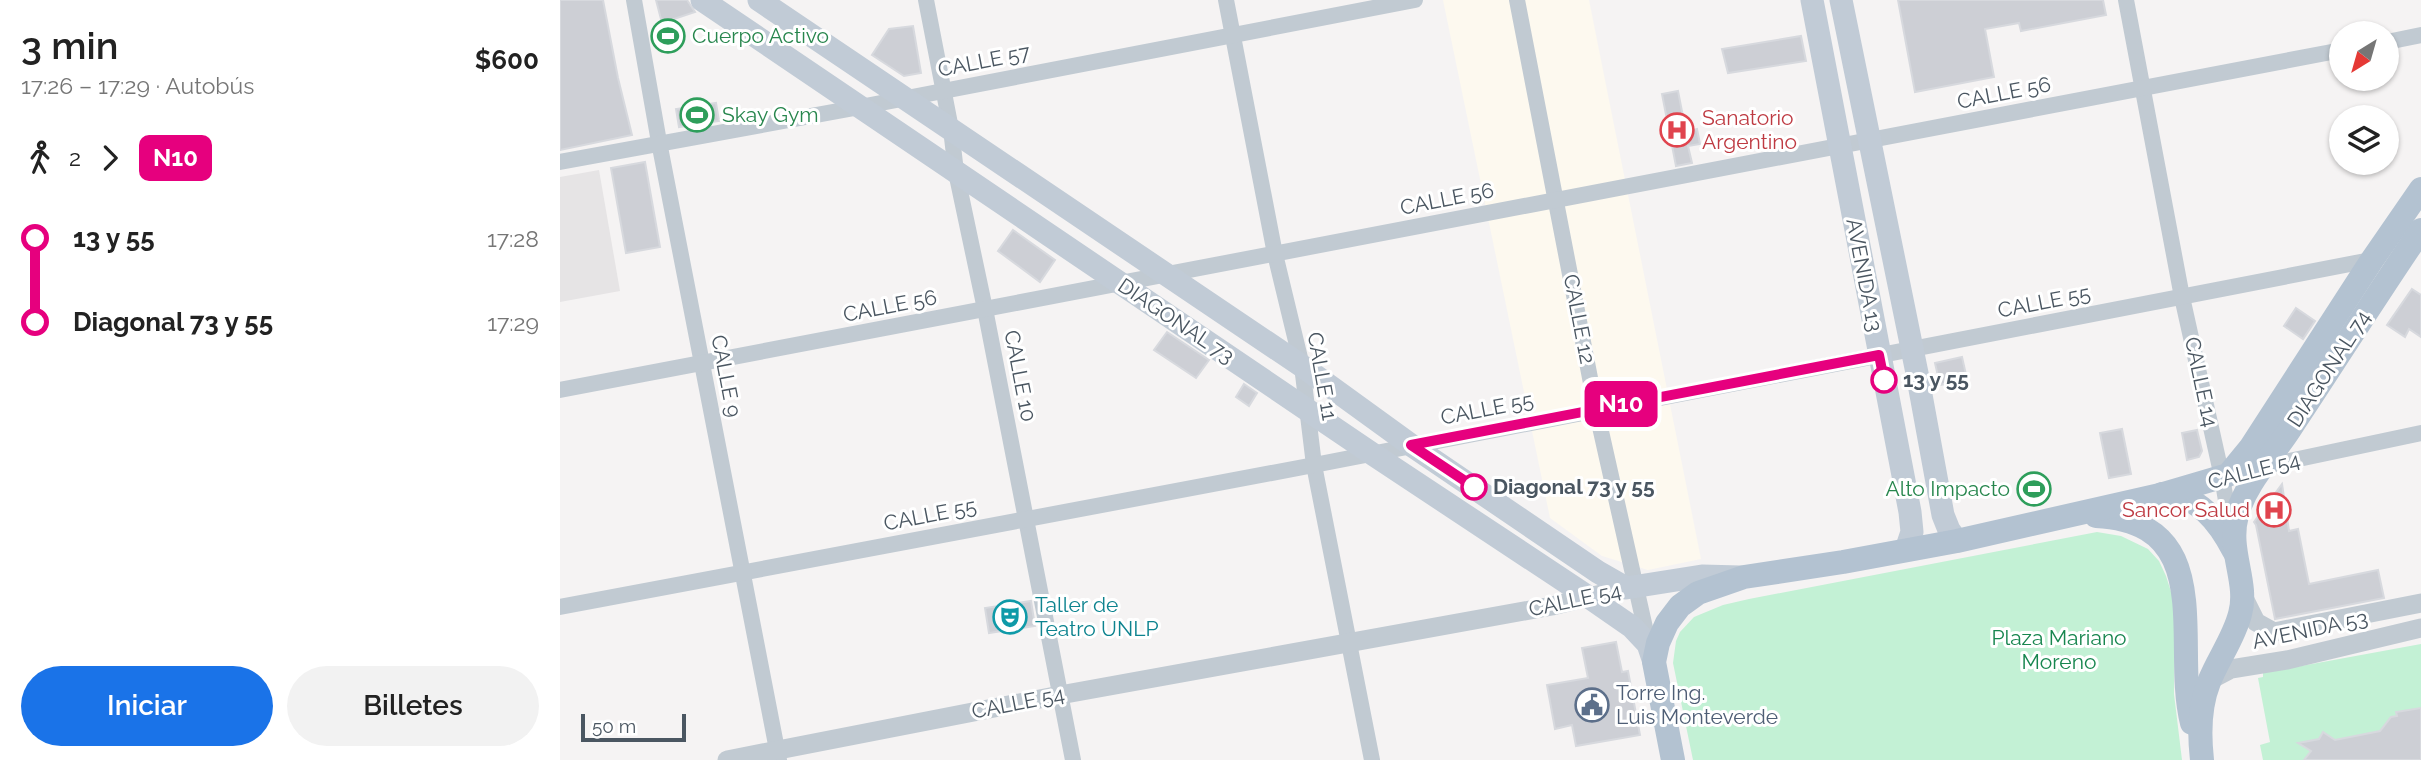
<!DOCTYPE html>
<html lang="es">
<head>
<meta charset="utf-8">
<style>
  :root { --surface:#fff; --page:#f2f2f2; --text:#222; --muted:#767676; --accent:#1a73e8 }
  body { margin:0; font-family:Raleway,sans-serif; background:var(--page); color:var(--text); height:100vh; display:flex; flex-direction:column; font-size:26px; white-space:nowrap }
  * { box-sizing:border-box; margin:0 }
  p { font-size:23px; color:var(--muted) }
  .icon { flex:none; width:38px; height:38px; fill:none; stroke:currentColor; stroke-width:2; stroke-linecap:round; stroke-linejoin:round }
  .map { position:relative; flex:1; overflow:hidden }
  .sheet { display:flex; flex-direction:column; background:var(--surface); width:560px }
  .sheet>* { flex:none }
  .badge { padding:0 14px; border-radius:10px; font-size:24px; line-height:46px }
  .needle { width:46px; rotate:217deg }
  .controls { position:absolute; left:1769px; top:21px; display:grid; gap:14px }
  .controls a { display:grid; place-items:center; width:70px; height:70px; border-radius:50%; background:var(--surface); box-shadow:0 2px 5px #0004; font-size:35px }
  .scale { position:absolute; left:21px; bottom:18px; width:105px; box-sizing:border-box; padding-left:7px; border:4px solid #4a5661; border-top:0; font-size:19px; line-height:24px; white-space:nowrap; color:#4a5661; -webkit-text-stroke:5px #fff; paint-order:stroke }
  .map>.badge { position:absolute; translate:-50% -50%; box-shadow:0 0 0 4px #fff }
  .legs { display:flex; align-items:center; gap:10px; height:77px; padding:0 21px; font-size:23px }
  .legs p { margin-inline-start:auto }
  .head { display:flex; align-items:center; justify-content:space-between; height:119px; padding:0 21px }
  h1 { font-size:38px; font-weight:600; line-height:52px }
  .cta { display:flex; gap:14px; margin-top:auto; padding:14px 21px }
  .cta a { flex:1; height:80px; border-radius:42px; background:var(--accent); color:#fff; font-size:28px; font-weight:600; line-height:80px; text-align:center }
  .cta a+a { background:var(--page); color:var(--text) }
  ul { padding:0 21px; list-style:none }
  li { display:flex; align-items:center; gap:24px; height:84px; font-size:26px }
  li i { display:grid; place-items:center; width:10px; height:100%; margin:0 9px; background:currentColor }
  li i::after { content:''; width:18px; height:18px; margin:-9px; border:5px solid; border-radius:50%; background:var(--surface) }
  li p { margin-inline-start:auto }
  li:first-child i { background:linear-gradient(#0000 50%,currentColor 0) }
  li:last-child i { background:linear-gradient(currentColor 50%,#0000 0) }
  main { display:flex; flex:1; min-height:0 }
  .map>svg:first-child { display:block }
  .commercial { fill:#fdf9ef }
  .education { fill:#e6e4e5 }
  .green { fill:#c3f1d5 }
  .building { fill:#cdcfd5; stroke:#d7d9de; stroke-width:2 }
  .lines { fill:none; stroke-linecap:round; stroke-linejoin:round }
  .minor { stroke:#c1cad2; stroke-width:16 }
  .tertiary { stroke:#c1cad2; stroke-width:19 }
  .secondary { stroke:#c1cbd6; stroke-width:23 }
  .primary { stroke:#b3c2d1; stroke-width:24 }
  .line-1-casing { stroke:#fff; stroke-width:16 }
  .line-1 { stroke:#e6007e; stroke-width:10 }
  .stop-1-dot { fill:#fff; stroke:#e6007e; stroke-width:3.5 }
  .labels { text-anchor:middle; stroke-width:6; stroke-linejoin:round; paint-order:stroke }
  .leisure-label { font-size:21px; fill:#27864d; stroke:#fff; text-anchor:start }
  .street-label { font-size:21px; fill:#4a5661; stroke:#fff }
  .health-label { font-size:21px; fill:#be3a42; stroke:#fff; text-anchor:start }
  .stop-label { font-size:21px; font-weight:bold; fill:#4a5661; stroke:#fff; text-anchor:start }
  .culture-label { font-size:21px; fill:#0d838f; stroke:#fff; text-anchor:start }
  .park-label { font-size:21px; fill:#17864f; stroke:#fff }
  .service-label { font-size:21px; fill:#4e5e75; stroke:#fff; text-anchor:start }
</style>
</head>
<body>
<main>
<section class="sheet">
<div class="head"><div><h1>3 min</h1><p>17:26 – 17:29 · Autobús</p></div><b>$600</b></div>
<div class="legs"><svg class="icon" aria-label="walk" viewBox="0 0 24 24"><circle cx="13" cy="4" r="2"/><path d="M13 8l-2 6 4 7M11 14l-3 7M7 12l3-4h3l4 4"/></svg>2<svg class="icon" aria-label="forward" viewBox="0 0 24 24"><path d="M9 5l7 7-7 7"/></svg><b class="badge" style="background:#e6007e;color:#fff">N10</b></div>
<ul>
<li><i style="color:#e6007e"></i><b>13 y 55</b><p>17:28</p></li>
<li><i style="color:#e6007e"></i><b>Diagonal 73 y 55</b><p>17:29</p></li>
</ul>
<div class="cta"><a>Iniciar</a><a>Billetes</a></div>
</section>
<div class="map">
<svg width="1861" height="760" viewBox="0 0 1861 760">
  <rect width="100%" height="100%" fill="#f5f3f3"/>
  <!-- commercial -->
  <polygon class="commercial" points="883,0 1029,0 1141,559 1088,570 1042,556 990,518"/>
  <!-- education -->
  <polygon class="education" points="39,170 60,291 0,302 0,177"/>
  <!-- green -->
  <g class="green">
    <polygon points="1537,532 1561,536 1588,549 1599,561 1606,576 1615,604 1614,694 1622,760 1133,760 1113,663 1116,641 1120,632 1134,617 1163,605 1189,599"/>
    <polygon points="1861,644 1861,760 1703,760 1700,745 1710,742 1698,678 1703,677 1703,673"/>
  </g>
  <!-- building -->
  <g class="building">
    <polygon points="0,0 43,0 58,78 72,135 0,150"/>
    <polygon points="96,0 127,0 135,12 102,23"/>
    <polygon points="1338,0 1543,0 1546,15 1461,31 1459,23 1425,29 1434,77 1355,92"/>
    <polygon points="353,26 361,73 344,76 312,55 329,29"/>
    <polygon points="1241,36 1246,61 1168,73 1162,49"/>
    <polygon points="1118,91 1126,132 1137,129 1140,144 1128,146 1132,163 1116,166 1102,94"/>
    <polygon points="156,103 159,121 119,127 116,109"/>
    <polygon points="85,162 100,247 66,253 51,168"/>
    <polygon points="453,230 495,260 480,282 438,251"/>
    <polygon points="1852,289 1861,295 1861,337 1849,329 1845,337 1827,325"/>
    <polygon points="1736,308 1755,321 1743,339 1724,326"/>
    <polygon points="607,332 649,360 636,378 594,350"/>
    <polygon points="1402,357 1407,379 1380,385 1375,363"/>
    <polygon points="684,384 697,393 689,406 676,397"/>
    <polygon points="1562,429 1571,474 1549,478 1540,433"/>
    <polygon points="1637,430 1642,451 1639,457 1627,460 1622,433"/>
    <polygon points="1722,484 1729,531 1738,529 1749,584 1818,570 1824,598 1715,619 1696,525 1694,522"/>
    <polygon points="471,601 475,626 429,633 425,608"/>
    <polygon points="1056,642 1062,672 1068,671 1080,735 1016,746 1012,725 995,729 987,685 1028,678 1022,648"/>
    <polygon points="1861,708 1861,760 1744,760 1751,751 1738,743 1759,739 1763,732 1775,740 1820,731 1831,717 1837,716 1836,712"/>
  </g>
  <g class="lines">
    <!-- minor -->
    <g class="minor">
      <polyline points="74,0 99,142 219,760"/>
      <polyline points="366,0 391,129 396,172 425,309 513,760"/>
      <polyline points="666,0 715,254 742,366 754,465 812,760"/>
      <polyline points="957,0 1036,409 1088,641"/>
      <polyline points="1566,0 1622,297 1662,477 1670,524"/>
      <polyline points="1827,42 1861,35"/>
      <polyline points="0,162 300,107 855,0"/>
      <polyline points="0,390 1782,50"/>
      <polyline points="1701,467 1861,433"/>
      <polyline points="0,607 754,465 1816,259"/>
    </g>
    <!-- tertiary -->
    <g class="tertiary">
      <polyline points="1683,596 1696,622 1714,632 1861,603"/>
      <polyline points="1650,680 1671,669 1727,660 1861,628"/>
      <polyline points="167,760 500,695 992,606 1066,588"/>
    </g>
    <!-- secondary -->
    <g class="secondary">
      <polyline points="142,0 811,453 1030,598 1072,627 1088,644 1094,662"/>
      <polyline points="199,0 742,366 851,445 1038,572 1066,588 1142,576 1180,577"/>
      <polyline points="1252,0 1350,512 1352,532 1346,550"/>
      <polyline points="1281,0 1357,373 1383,515 1389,530 1397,541"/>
    </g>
    <!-- primary -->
    <g class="primary">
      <path d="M1602,494C1638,494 1659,522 1674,551"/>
      <path d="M1536,516C1660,522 1612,644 1632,723"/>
      <polyline points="1113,760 1094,662 1098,643 1107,623 1120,606 1138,593 1184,577 1283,562 1397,541 1600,495 1668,475 1691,447 1812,260 1861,189"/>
      <path d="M1642,760C1639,733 1639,707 1649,682C1658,659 1674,638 1680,614C1689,582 1667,551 1677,515C1686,482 1712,457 1730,429C1774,363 1816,296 1861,230"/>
    </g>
  </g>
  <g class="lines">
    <defs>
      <polyline id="line-1" points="914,487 851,445 1319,355 1324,380"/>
    </defs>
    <!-- line-1 casing -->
    <use href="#line-1" class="line-1-casing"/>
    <!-- line-1 -->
    <use href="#line-1" class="line-1"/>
  </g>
  <!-- icons -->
  <defs>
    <symbol id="stadium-ring" viewBox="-11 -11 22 22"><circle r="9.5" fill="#fff" stroke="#2e9e5b" stroke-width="1.5"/><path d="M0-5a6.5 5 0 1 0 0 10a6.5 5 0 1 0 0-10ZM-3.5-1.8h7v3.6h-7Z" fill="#2e9e5b"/></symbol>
    <symbol id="hospital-ring" viewBox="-11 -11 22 22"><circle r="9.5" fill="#fff" stroke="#e0444e" stroke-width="1.5"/><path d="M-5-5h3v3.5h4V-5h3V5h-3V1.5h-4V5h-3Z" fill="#e0444e"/></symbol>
    <symbol id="theatre-ring" viewBox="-11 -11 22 22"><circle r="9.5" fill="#fff" stroke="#0f9aa8" stroke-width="1.5"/><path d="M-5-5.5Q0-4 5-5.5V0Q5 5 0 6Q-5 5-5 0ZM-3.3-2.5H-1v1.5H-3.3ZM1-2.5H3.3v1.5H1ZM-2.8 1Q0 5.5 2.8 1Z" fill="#0f9aa8"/></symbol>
    <symbol id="civic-ring" viewBox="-11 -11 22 22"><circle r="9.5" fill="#fff" stroke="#5c6f8a" stroke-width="1.5"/><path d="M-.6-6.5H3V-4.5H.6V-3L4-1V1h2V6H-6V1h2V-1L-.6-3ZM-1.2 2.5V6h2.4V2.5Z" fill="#5c6f8a"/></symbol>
  </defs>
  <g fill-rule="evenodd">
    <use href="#stadium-ring" x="89" y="17" width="38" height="38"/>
    <use href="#stadium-ring" x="118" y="96" width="38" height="38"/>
    <use href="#hospital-ring" x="1098" y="111" width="38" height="38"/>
    <use href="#stadium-ring" x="1455" y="470" width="38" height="38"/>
    <use href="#hospital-ring" x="1695" y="491" width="38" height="38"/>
    <use href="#theatre-ring" x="431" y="598" width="38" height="38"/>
    <use href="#civic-ring" x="1013" y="686" width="38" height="38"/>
  </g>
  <!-- markers -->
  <g class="stop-1-dot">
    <circle cx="1324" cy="380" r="12"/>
    <circle cx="914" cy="487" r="12"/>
  </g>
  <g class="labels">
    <!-- leisure labels -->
    <g class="leisure-label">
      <text x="132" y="43">Cuerpo Activo</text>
      <text x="162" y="122">Skay Gym</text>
      <text x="1450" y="496" text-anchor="end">Alto Impacto</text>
    </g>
    <!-- street labels -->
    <g class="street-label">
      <text transform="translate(424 61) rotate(-11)" y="7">CALLE 57</text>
      <text transform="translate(1444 93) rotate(-11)" y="7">CALLE 56</text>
      <text transform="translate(887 199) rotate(-11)" y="7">CALLE 56</text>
      <text transform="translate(1304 275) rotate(79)" y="7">AVENIDA 13</text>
      <text transform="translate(1484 302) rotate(-11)" y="7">CALLE 55</text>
      <text transform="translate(330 306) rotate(-11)" y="7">CALLE 56</text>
      <text transform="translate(1019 319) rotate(79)" y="7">CALLE 12</text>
      <text transform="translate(616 321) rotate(34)" y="7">DIAGONAL 73</text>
      <text transform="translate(1769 369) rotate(-57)" y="7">DIAGONAL 74</text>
      <text transform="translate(166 376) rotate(79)" y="7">CALLE 9</text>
      <text transform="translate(460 376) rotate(79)" y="7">CALLE 10</text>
      <text transform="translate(762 376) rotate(80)" y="7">CALLE 11</text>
      <text transform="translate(1641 382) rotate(78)" y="7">CALLE 14</text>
      <text transform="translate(927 409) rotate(-11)" y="7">CALLE 55</text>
      <text transform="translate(1694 471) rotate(-14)" y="7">CALLE 54</text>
      <text transform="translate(370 515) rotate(-11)" y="7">CALLE 55</text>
      <text transform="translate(1015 600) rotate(-12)" y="7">CALLE 54</text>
      <text transform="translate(1750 630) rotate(-12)" y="7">AVENIDA 53</text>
      <text transform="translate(458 703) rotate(-11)" y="7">CALLE 54</text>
    </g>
    <!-- health labels -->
    <g class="health-label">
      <text x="1142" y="125">Sanatorio<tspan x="1142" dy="24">Argentino</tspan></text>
      <text x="1690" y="517" text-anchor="end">Sancor Salud</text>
    </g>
    <!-- stop labels -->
    <g class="stop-label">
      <text x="1343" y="387">13 y 55</text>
      <text x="933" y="494">Diagonal 73 y 55</text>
    </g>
    <!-- culture labels -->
    <g class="culture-label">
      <text x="475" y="612">Taller de<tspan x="475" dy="24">Teatro UNLP</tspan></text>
    </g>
    <!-- park labels -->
    <g class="park-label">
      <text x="1499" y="645">Plaza Mariano<tspan x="1499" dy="24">Moreno</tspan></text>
    </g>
    <!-- service labels -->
    <g class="service-label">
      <text x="1056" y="700">Torre Ing.<tspan x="1056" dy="24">Luis Monteverde</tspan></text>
    </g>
  </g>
</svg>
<div class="controls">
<a><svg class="needle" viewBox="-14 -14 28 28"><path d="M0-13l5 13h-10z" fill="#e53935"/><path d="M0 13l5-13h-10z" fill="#767676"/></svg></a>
<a><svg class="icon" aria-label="layers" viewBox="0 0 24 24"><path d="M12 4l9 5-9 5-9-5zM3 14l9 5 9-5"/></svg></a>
</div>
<div class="scale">50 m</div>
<b class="badge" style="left:1061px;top:404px;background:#e6007e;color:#fff">N10</b>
</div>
</main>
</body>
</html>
